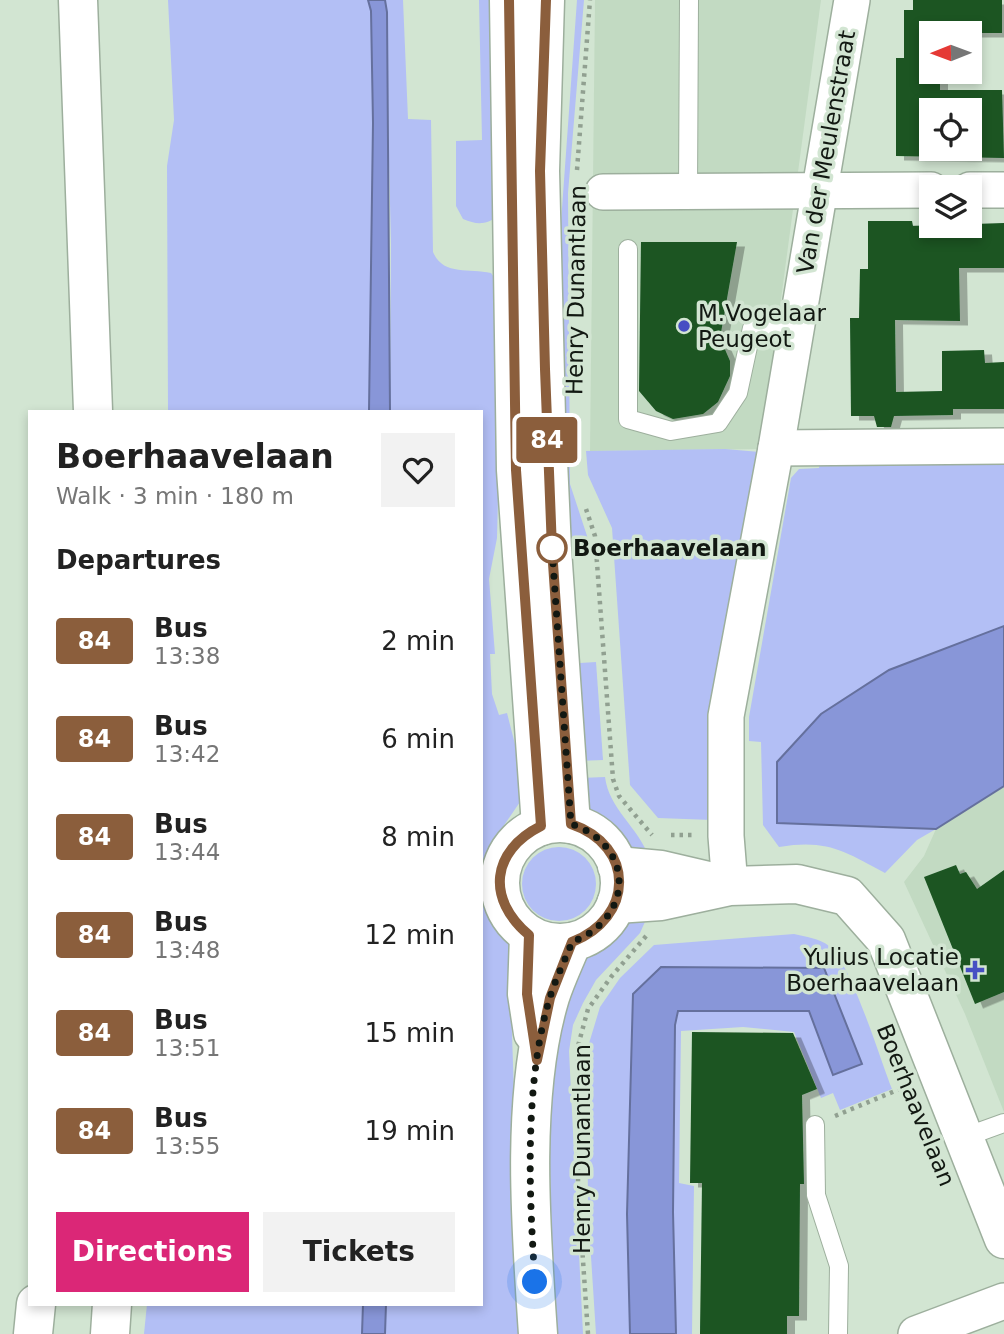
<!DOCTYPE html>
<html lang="en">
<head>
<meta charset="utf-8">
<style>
  :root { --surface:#fff; --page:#f2f2f2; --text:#222; --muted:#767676; --accent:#db2777 }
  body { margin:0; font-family:"DejaVu Sans",sans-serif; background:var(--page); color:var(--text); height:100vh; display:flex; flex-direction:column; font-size:26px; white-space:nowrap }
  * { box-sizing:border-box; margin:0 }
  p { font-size:23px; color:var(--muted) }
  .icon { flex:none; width:38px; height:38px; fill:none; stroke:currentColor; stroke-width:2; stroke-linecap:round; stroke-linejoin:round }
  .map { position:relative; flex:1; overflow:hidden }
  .drawer { position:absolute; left:28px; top:410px; width:455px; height:896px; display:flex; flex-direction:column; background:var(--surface); border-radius:0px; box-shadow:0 4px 10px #0003 }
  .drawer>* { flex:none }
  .badge { padding:0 14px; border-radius:5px; font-size:24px; line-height:46px }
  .needle { width:46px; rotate:269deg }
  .fabs { position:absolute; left:919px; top:21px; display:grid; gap:14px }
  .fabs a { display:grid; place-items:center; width:63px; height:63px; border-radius:0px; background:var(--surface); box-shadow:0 4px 10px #0003; font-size:35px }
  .you { position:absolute; width:35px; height:35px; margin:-18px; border:5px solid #fff; border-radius:50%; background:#1a73e8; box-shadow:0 0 0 10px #1a73e833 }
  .map>.badge { position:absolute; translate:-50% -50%; box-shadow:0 0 0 4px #fff }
  h2 { padding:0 28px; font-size:26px; line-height:63px }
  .round { display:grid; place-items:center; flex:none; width:74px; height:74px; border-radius:0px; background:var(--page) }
  .overview { display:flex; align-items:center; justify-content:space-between; height:119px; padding:0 28px }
  h1 { font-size:33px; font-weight:700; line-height:52px }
  .action { display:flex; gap:14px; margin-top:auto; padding:14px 28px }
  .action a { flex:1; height:80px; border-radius:0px; background:var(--accent); color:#fff; font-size:28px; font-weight:700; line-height:80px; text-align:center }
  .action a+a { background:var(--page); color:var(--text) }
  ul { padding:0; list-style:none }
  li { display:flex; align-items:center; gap:21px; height:98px; padding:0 28px }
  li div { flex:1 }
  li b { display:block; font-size:26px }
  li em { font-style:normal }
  li .badge { min-width:77px; font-weight:700; text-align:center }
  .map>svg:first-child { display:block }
  .built { fill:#c2dac2 }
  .green { fill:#b3bff5 }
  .water { fill:#8896d8; stroke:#65709d; stroke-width:2 }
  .building { fill:#1b5422; fill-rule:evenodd; filter:url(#shadow) }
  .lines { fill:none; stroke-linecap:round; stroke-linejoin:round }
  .lane-casing { stroke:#9daf9d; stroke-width:20 }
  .street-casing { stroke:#9daf9d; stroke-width:38 }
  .secondary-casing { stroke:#9daf9d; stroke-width:41 }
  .highway-casing { stroke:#9daf9d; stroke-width:41 }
  .path { stroke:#91a091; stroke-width:4.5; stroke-dasharray:3.5 5; stroke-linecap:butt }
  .lane { stroke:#fff; stroke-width:18 }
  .street { stroke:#fff; stroke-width:35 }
  .secondary { stroke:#fff; stroke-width:38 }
  .highway { stroke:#fff; stroke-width:38 }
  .line-casing { stroke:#fff; stroke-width:16 }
  .line { stroke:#8b5e3c; stroke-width:10 }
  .walk { stroke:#121812; stroke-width:7; stroke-dasharray:0 12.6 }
  .poi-dot { fill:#464ec3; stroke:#d2e5d2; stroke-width:2.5 }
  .stop-dot { fill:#fff; stroke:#8b5e3c; stroke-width:3.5 }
  .labels { text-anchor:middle; stroke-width:7; stroke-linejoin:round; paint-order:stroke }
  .street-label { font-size:23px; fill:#121812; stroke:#d2e5d2 }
  .poi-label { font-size:23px; fill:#121812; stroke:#d2e5d2; text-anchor:start }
  .stop-label { font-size:23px; font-weight:bold; fill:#121812; stroke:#d2e5d2; text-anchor:start }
</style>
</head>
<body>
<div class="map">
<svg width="1004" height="1334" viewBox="0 0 1004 1334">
  <defs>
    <filter id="shadow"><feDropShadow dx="8" dy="4.5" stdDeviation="0" flood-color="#0004"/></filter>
  </defs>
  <rect width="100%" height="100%" fill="#d2e5d2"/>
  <!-- built -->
  <g class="built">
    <polygon points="595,0 821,0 761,449 590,451"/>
    <polygon points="1004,787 1004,1112 965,1014 904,882 924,856 936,829"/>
  </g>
  <!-- green -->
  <g class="green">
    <polygon points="168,0 368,0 371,11 373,123 369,411 168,411 167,166 174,120"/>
    <path d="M385,0H403L408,119L431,120L433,252C443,276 469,268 491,273L499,284L503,301L497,538L489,579L495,654H490L492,694L499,715L507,713L517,752L522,799L487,850V915L509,944L522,1334H385L386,1304H481V411H390L391,244Z"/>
    <path d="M479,0H502L498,216C486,225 477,225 463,219L456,206V141L482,140Z"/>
    <polygon points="577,0 584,0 568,193 570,484 589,542 574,543 557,475 557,278"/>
    <polygon points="725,449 760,452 712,820 658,818 630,785 612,528 588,475 586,451"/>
    <path d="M1004,458V626L889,670L821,714L777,823L936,829L917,840L885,873C844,851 827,839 779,847L763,825L761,742L749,741V717L791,478L799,469L819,468L820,460Z"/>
    <polygon points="596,662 603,760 578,761 576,742 580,663"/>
    <path d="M605,777C609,809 638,827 649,857L628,851L592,815L586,805L580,778Z"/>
    <circle cx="559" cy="884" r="37"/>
    <polygon points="648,915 640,933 596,980 583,1003 573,1025 569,1051 583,1334 554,1334 549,1125 559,1024 584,955 622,924"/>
    <path d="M794,934C806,937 819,938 829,946C851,963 880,1059 892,1089L840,1110L833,1093L821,1098L794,1032L743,1027L681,1031L679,1183L694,1186L692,1334H676L673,1212L675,1025L678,1011H810L833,1075L862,1063L824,968L633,994L627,1214L630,1334H596L588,1210L587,1050L600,1007L620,978L654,945Z"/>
    <polygon points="147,1304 363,1304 362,1334 144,1334"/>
  </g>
  <!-- water -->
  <g class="water">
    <polygon points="368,0 385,0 387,12 390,411 369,411 373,123 371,11"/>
    <polygon points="1004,626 1004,786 936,829 777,823 777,762 821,714 889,670"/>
    <polygon points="661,967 824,968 862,1064 833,1075 809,1011 678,1011 675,1025 673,1212 676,1334 630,1334 627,1214 633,994"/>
    <polygon points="363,1304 386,1304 385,1334 362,1334"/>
  </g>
  <!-- building -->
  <g class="building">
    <path d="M913,0H1002V33H931V72H940V90H1002L1004,158L896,156V58H904V10H913ZM931,110H970V149H931Z"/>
    <polygon points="868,221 912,221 913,226 1004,223 1004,268 959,268 960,321 895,320 896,392 942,391 942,351 984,350 985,363 1004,362 1004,409 953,409 953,415 894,416 891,427 877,427 874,416 851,416 850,318 859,318 860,269 868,269"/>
    <polygon points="641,242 737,242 720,338 730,361 730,376 718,402 703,414 673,419 656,411 639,391"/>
    <polygon points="956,865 960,874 966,872 977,889 1004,870 1004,992 975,1004 924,877"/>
    <polygon points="692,1032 793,1033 817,1089 802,1095 804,1184 800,1184 799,1316 787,1316 787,1334 700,1334 702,1183 690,1183"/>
  </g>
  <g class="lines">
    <defs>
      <g id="lane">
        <polyline points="688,192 689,0"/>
        <polyline points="628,249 628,419 671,431 718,423 738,393 752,328 794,336"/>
        <polyline points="815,1125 816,1195 839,1266 838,1334"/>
        <polyline points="965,1137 1004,1123"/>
      </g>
      <g id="street">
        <polyline points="970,190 1004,190"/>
        <polyline points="603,192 931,190"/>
        <polyline points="776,448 1004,446"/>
        <polyline points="730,886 726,836 726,716 776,448 852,0"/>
        <polyline points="916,1334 1004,1301"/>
      </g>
      <g id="secondary">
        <polyline points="509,0 516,470 541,826"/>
        <polyline points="545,0 540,171 546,417 552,549 571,824"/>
        <circle cx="560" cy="883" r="60"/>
        <polyline points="617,866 661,870 721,884"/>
        <polyline points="616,904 661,901 730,886 797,884 847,896 886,940 1004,1239"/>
        <polyline points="529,935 527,994 533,1033"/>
        <path d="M538,1334C531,1231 520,1096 550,997C556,978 565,960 572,942"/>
      </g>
      <g id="highway">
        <polyline points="78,0 93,411"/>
        <polyline points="33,1334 36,1304"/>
        <polyline points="110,1334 112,1304"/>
      </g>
    </defs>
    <!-- lane casing -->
    <use href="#lane" class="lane-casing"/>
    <!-- street casing -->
    <use href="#street" class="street-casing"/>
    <!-- secondary casing -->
    <use href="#secondary" class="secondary-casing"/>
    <!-- highway casing -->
    <use href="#highway" class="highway-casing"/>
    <!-- path -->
    <g class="path">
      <polyline points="577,170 590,0"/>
      <polyline points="586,509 595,536 613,779 619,796 652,835"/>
      <polyline points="671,835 693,835"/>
      <polyline points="835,1116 907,1086"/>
      <polyline points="588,1334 578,1187 578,1046 588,1009 611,977 647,935"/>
    </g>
    <!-- lane -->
    <use href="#lane" class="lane"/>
    <!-- street -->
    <use href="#street" class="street"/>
    <!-- secondary -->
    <use href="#secondary" class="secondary"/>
    <!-- highway -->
    <use href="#highway" class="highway"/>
  </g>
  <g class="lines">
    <defs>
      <path id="line" d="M509,0L516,470L541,826C491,851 486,899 529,935L527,994L537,1060L550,998L572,942C634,918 636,846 571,824L552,549L545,369L540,171L546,0"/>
    </defs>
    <!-- line casing -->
    <use href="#line" class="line-casing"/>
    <!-- line -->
    <use href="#line" class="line"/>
    <!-- walk -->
    <path class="walk" d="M535,1282C529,1193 524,1083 550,997C556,978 565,960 572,942C634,918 636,846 571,824L552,548"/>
  </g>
  <!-- markers -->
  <g class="poi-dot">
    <circle cx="684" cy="326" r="7"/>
    <path d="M971.5 959.5h7v7h7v7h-7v7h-7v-7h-7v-7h7z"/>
  </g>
  <circle class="stop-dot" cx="552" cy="548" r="14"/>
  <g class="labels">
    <!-- street labels -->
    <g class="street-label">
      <text transform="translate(826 152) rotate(-80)" y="8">Van der Meulenstraat</text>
      <text transform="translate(576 290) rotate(-89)" y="8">Henry Dunantlaan</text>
      <text transform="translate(916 1105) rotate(68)" y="8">Boerhaavelaan</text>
      <text transform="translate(582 1149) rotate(-90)" y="8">Henry Dunantlaan</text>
    </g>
    <!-- poi labels -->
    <g class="poi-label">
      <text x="698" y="321">M.Vogelaar<tspan x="698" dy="26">Peugeot</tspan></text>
      <text x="959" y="965" text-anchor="end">Yulius Locatie<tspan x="959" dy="26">Boerhaavelaan</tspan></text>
    </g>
    <!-- stop labels -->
    <g class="stop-label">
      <text x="573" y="556">Boerhaavelaan</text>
    </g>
  </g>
</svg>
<div class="fabs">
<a><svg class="needle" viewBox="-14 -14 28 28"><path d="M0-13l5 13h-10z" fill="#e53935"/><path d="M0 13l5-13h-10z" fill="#767676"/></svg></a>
<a><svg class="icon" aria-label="locate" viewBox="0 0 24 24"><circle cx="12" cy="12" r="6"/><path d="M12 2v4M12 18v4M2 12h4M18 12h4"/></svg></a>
<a><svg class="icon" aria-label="layers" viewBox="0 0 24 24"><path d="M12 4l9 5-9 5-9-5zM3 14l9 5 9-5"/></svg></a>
</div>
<div class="you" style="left:535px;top:1282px"></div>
<b class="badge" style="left:547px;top:440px;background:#8b5e3c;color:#fff">84</b>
<section class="drawer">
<div class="overview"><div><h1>Boerhaavelaan</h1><p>Walk · 3 min · 180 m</p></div><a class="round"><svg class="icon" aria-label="heart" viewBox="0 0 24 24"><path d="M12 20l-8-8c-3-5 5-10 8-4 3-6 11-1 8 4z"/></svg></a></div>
<h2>Departures</h2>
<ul>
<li><span class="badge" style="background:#8b5e3c;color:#fff">84</span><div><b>Bus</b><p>13:38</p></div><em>2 min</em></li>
<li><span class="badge" style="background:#8b5e3c;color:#fff">84</span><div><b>Bus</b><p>13:42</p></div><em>6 min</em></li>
<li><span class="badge" style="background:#8b5e3c;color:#fff">84</span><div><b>Bus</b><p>13:44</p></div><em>8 min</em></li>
<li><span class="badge" style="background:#8b5e3c;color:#fff">84</span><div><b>Bus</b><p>13:48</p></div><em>12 min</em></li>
<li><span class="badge" style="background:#8b5e3c;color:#fff">84</span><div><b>Bus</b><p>13:51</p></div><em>15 min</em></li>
<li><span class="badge" style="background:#8b5e3c;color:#fff">84</span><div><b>Bus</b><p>13:55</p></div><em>19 min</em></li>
</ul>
<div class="action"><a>Directions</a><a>Tickets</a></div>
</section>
</div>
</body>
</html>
